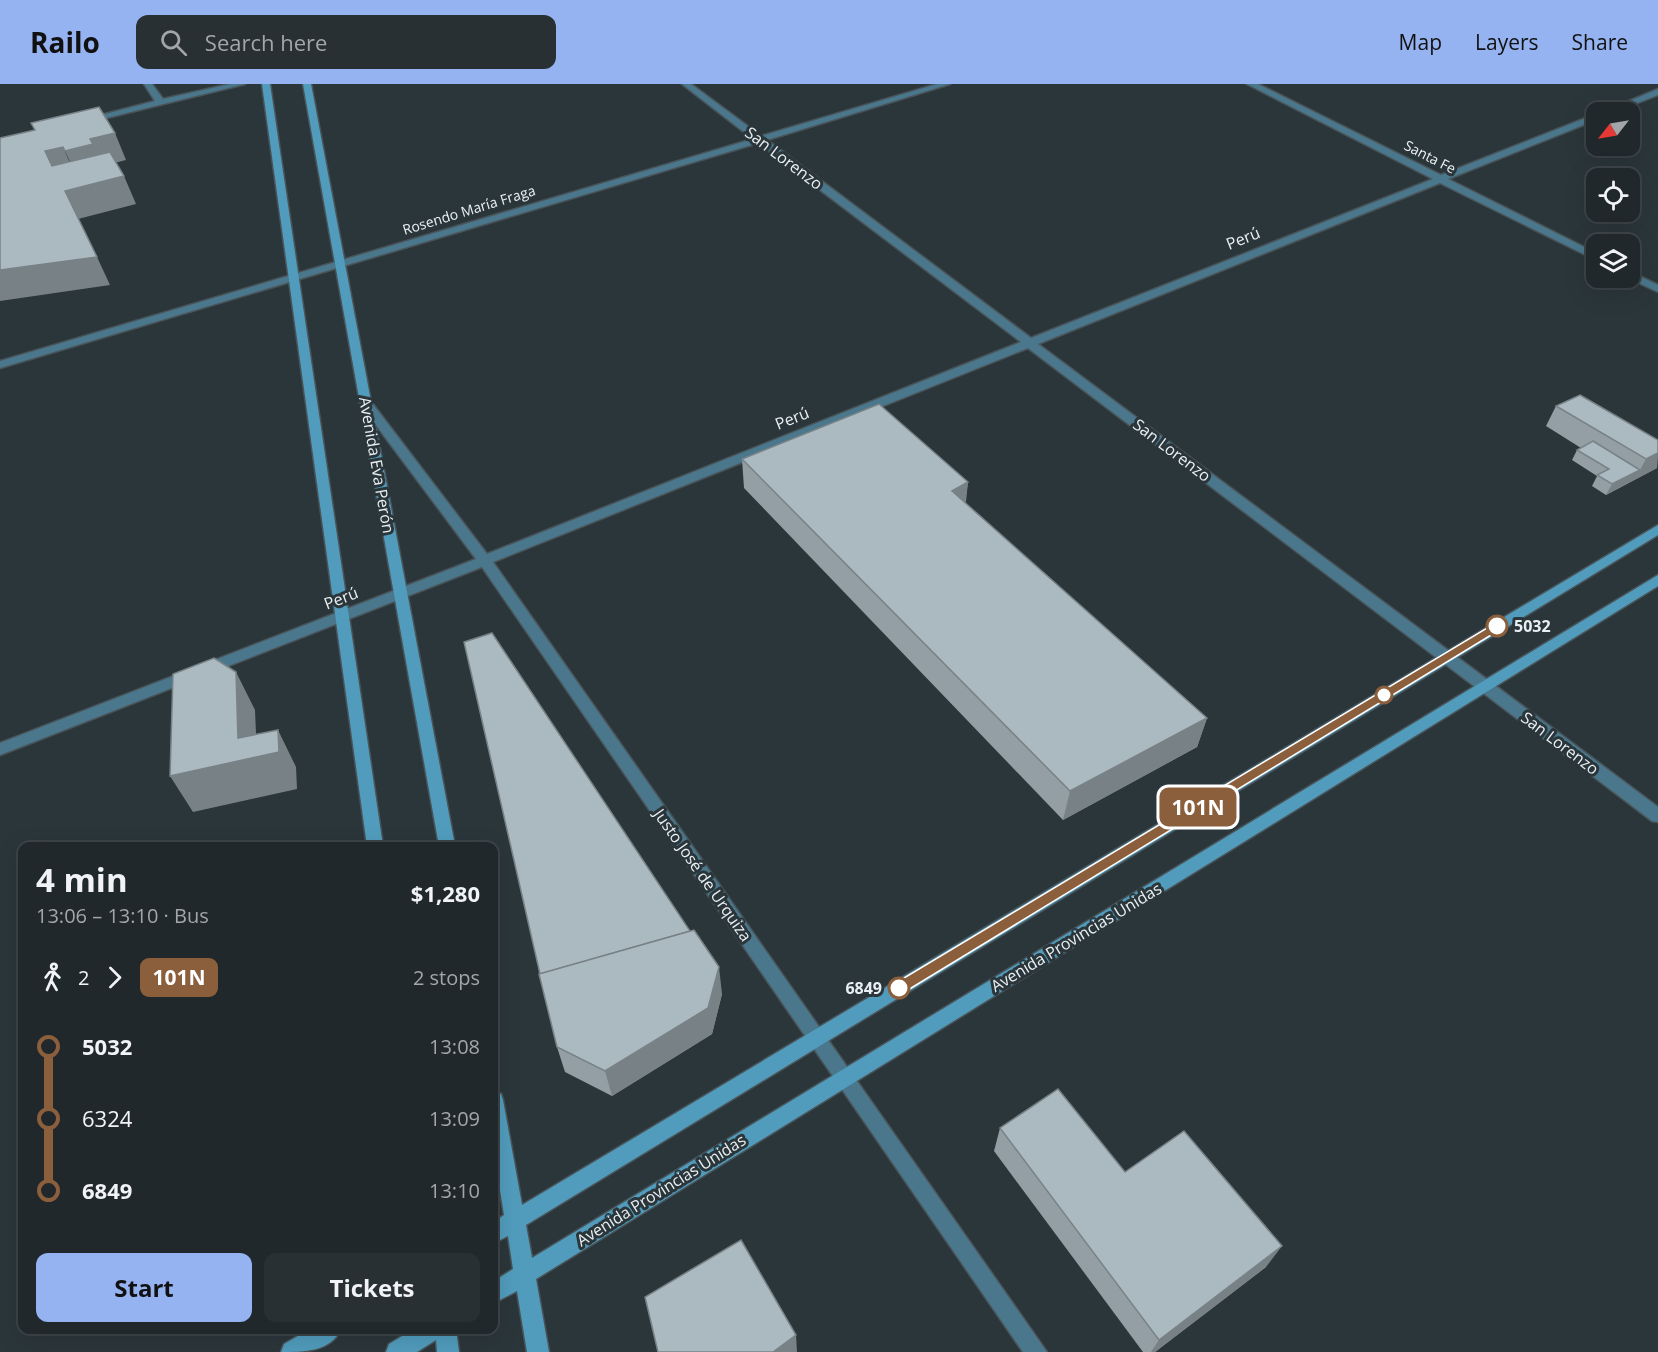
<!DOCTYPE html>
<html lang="en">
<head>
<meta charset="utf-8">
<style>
  :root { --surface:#20282c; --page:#283034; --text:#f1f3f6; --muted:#a2a6a9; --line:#3d4448; --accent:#95b2f1 }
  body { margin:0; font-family:"Open Sans",sans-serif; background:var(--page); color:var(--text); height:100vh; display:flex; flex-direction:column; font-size:22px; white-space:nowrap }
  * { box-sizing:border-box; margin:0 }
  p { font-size:20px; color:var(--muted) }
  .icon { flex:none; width:33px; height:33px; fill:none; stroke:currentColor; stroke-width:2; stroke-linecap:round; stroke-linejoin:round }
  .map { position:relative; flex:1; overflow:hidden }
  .panel { position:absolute; left:18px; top:758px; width:480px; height:492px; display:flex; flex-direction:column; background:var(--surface); border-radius:12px; box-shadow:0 6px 24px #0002,0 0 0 2px var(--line) }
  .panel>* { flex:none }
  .badge { padding:0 12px; border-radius:9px; font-size:21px; line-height:39px }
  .needle { width:39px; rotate:239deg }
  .tools { position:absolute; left:1586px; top:18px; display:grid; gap:12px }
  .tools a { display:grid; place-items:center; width:54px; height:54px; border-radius:12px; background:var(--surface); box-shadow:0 6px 24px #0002,0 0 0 2px var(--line); font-size:30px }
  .map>.badge { position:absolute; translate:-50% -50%; box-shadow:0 0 0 3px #fff }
  .legs { display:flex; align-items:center; gap:9px; height:66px; padding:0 18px; font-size:20px }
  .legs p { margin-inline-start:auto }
  .headline { display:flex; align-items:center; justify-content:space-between; height:102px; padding:0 18px }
  h1 { font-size:33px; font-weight:700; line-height:45px }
  .cta { display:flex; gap:12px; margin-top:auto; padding:12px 18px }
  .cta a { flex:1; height:69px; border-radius:12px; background:var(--accent); color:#111; font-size:24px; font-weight:700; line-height:69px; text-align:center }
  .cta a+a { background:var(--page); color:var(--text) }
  ul { padding:0 18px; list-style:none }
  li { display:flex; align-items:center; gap:21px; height:72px; font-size:22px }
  li i { display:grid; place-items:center; width:9px; height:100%; margin:0 8px; background:currentColor }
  li i::after { content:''; width:15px; height:15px; margin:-8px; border:4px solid; border-radius:50%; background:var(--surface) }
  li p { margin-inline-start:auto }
  li:first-child i { background:linear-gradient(#0000 50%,currentColor 0) }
  li:last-child i { background:linear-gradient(currentColor 50%,#0000 0) }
  header { display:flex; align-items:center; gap:36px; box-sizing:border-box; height:84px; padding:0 30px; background:var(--accent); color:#111 }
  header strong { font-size:28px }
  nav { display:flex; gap:33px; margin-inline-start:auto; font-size:21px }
  .search { width:420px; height:54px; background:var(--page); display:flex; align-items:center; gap:15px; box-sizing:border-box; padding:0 21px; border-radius:12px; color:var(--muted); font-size:22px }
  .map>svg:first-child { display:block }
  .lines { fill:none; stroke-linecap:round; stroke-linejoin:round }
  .street-casing { stroke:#495459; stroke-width:3 }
  .secondary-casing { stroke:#495459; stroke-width:3 }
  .street { fill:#4a778c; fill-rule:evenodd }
  .secondary { fill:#519cbd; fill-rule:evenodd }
  .wall { fill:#939fa5 }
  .shaded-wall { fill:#788286 }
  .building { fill:#abb9c0; stroke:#788286; stroke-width:1.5 }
  .line-1 { fill:#8b5e3c; stroke:#fff; stroke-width:1.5 }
  .stop-1-dot { fill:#fff; stroke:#8b5e3c; stroke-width:3 }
  .labels { text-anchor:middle; stroke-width:6; stroke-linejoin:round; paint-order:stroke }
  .far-street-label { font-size:14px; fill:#e9f0f4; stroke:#2b363b }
  .street-label { font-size:16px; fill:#e9f0f4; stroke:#2b363b }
  .stop-label { font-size:16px; font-weight:bold; fill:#e9f0f4; stroke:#2b363b; text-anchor:start }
</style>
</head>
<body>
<header>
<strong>Railo</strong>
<div class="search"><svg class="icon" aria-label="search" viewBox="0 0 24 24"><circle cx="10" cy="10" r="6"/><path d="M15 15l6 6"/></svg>Search here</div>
<nav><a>Map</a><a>Layers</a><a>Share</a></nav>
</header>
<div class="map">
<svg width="1658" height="1268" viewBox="0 0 1658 1268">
  <rect width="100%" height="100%" fill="#2b363b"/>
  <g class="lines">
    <defs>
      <g id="street">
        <polygon points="144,0 152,0 163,15 230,0 245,0 86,39 82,36 155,17"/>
        <polygon points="682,0 691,0 761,52 937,0 950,0 767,56 1031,254 1433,95 1247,0 1258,0 1441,91 1596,30 1596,36 1448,95 1596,169 1596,176 1440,99 1038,260 1658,723 1658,738 1652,737 1028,264 493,478 1047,1268 1023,1268 482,483 0,671 0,659 476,475 361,321 361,315 369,315 487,470 1021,258 758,59 0,284 0,277 753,55"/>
        <polygon points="1658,5 1658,11 1614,28 1603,28"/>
        <polygon points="1629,187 1658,201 1658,208 1628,194"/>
      </g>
      <g id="secondary">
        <polygon points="262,0 270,0 383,762 367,762"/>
        <polygon points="303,0 311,0 455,762 439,762"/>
        <polygon points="1658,441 1658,451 526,1141 532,1174 1658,491 1658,502 536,1195 549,1268 527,1268 517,1207 494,1219 494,1197 513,1185 508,1152 494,1159 494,1138 504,1131 494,1069 494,1007 501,1010 503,1016 522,1121"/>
        <path d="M310,1245H341C331,1268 303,1268 281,1268L284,1260Z"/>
        <polygon points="414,1245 456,1245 459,1268 437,1268 436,1256 417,1268 386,1268 389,1260"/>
      </g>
    </defs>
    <!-- street casing -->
    <use href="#street" class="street-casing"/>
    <!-- secondary casing -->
    <use href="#secondary" class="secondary-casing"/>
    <!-- street -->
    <use href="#street" class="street"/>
    <!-- secondary -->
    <use href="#secondary" class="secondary"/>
  </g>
  <!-- wall -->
  <g class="wall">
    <polygon points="1556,322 1658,356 1657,384 1606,411 1592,402 1597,392 1572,376 1577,366 1581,364 1546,342"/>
    <polygon points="742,375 968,398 965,419 1207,634 1197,663 1063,736 744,404"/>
    <polygon points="722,910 712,950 612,1012 565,988 557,963"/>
    <polygon points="1000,1044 1125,1088 1266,1183 1155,1268 1143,1268 994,1067"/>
  </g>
  <!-- shaded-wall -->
  <g class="shaded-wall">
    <polygon points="115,49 126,76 103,82 78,94 65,67 90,55"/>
    <polygon points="63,63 75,90 57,94 45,67"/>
    <polygon points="124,92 136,120 78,135 65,107"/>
    <polygon points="97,173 110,201 0,217 0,186"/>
    <polygon points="1658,369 1657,384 1606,411 1612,400 1640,386 1646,375"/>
    <polygon points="968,398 965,428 952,407"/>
    <polygon points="236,588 255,626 257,673 278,646 296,683 297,705 193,728 170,692"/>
    <polygon points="1207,634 1197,663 1063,736 1070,707"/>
    <polygon points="719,883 722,910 712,950 612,1012 605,987"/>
    <polygon points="1282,1162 1266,1183 1155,1268 1151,1268 1159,1256"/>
    <polygon points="796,1251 797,1268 773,1268"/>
  </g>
  <!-- building -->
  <g class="building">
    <polygon points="99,23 115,49 90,55 93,60 65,67 63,63 45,67 52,82 110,68 124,92 65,107 97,173 0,186 0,54 35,46 31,39"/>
    <polygon points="1580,311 1658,356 1658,369 1646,375 1556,322"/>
    <polygon points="879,320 968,398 952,407 1207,634 1070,707 742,375"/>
    <polygon points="1593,357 1640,386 1612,400 1597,391 1609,385 1577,366"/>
    <polygon points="492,549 690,847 540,890 464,558"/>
    <polygon points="214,574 236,588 238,654 278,646 279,668 170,692 173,590"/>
    <polygon points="694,846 719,883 708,924 605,987 557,963 539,890"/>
    <polygon points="1058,1005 1125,1088 1184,1047 1282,1162 1159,1256 1000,1044"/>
    <polygon points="741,1156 796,1251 773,1268 658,1268 645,1213"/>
  </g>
  <!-- line-1 -->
  <polygon class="line-1" points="1497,538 1501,539 1501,545 903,909 899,910 894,909 892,904 894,900"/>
  <!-- markers -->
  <g class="stop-1-dot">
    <circle cx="1497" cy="542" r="10"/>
    <circle cx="1384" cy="611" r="8"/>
    <circle cx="899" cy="904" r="10"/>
  </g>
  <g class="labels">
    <!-- far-street labels -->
    <g class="far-street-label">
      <text transform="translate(1430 73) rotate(27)" y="5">Santa Fe</text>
      <text transform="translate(469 126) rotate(-17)" y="5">Rosendo María Fraga</text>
    </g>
    <!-- street labels -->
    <g class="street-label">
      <text transform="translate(784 74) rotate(37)" y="6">San Lorenzo</text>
      <text transform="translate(1243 154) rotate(-22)" y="6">Perú</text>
      <text transform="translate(792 334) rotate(-22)" y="6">Perú</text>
      <text transform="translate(1172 366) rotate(37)" y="6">San Lorenzo</text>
      <text transform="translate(377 381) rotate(80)" y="6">Avenida Eva Perón</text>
      <text transform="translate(341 514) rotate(-21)" y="6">Perú</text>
      <text transform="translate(1560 659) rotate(37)" y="6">San Lorenzo</text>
      <text transform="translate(703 791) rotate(55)" y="6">Justo José de Urquiza</text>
      <text transform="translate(1076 853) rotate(-31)" y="6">Avenida Provincias Unidas</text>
      <text transform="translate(661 1106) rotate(-32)" y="6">Avenida Provincias Unidas</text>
    </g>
    <!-- stop labels -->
    <g class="stop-label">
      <text x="1514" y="548">5032</text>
      <text x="882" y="910" text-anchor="end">6849</text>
    </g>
  </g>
</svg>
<div class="tools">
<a><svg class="needle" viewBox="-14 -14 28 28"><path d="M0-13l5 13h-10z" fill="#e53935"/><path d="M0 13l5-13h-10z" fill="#a2a6a9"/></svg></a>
<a><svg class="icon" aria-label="locate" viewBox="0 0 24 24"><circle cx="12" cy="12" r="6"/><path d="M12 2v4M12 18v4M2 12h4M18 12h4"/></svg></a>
<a><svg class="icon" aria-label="layers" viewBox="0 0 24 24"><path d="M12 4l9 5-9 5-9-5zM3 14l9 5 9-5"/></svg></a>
</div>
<b class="badge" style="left:1198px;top:723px;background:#8b5e3c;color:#fff">101N</b>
<section class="panel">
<div class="headline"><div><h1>4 min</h1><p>13:06 – 13:10 · Bus</p></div><b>$1,280</b></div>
<div class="legs"><svg class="icon" aria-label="walk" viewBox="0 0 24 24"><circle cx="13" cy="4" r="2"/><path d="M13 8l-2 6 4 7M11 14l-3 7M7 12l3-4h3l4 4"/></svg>2<svg class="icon" aria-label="forward" viewBox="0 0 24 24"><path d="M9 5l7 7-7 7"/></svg><b class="badge" style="background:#8b5e3c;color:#fff">101N</b><p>2 stops</p></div>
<ul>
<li><i style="color:#8b5e3c"></i><b>5032</b><p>13:08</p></li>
<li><i style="color:#8b5e3c"></i><span>6324</span><p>13:09</p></li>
<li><i style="color:#8b5e3c"></i><b>6849</b><p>13:10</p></li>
</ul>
<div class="cta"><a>Start</a><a>Tickets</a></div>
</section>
</div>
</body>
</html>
